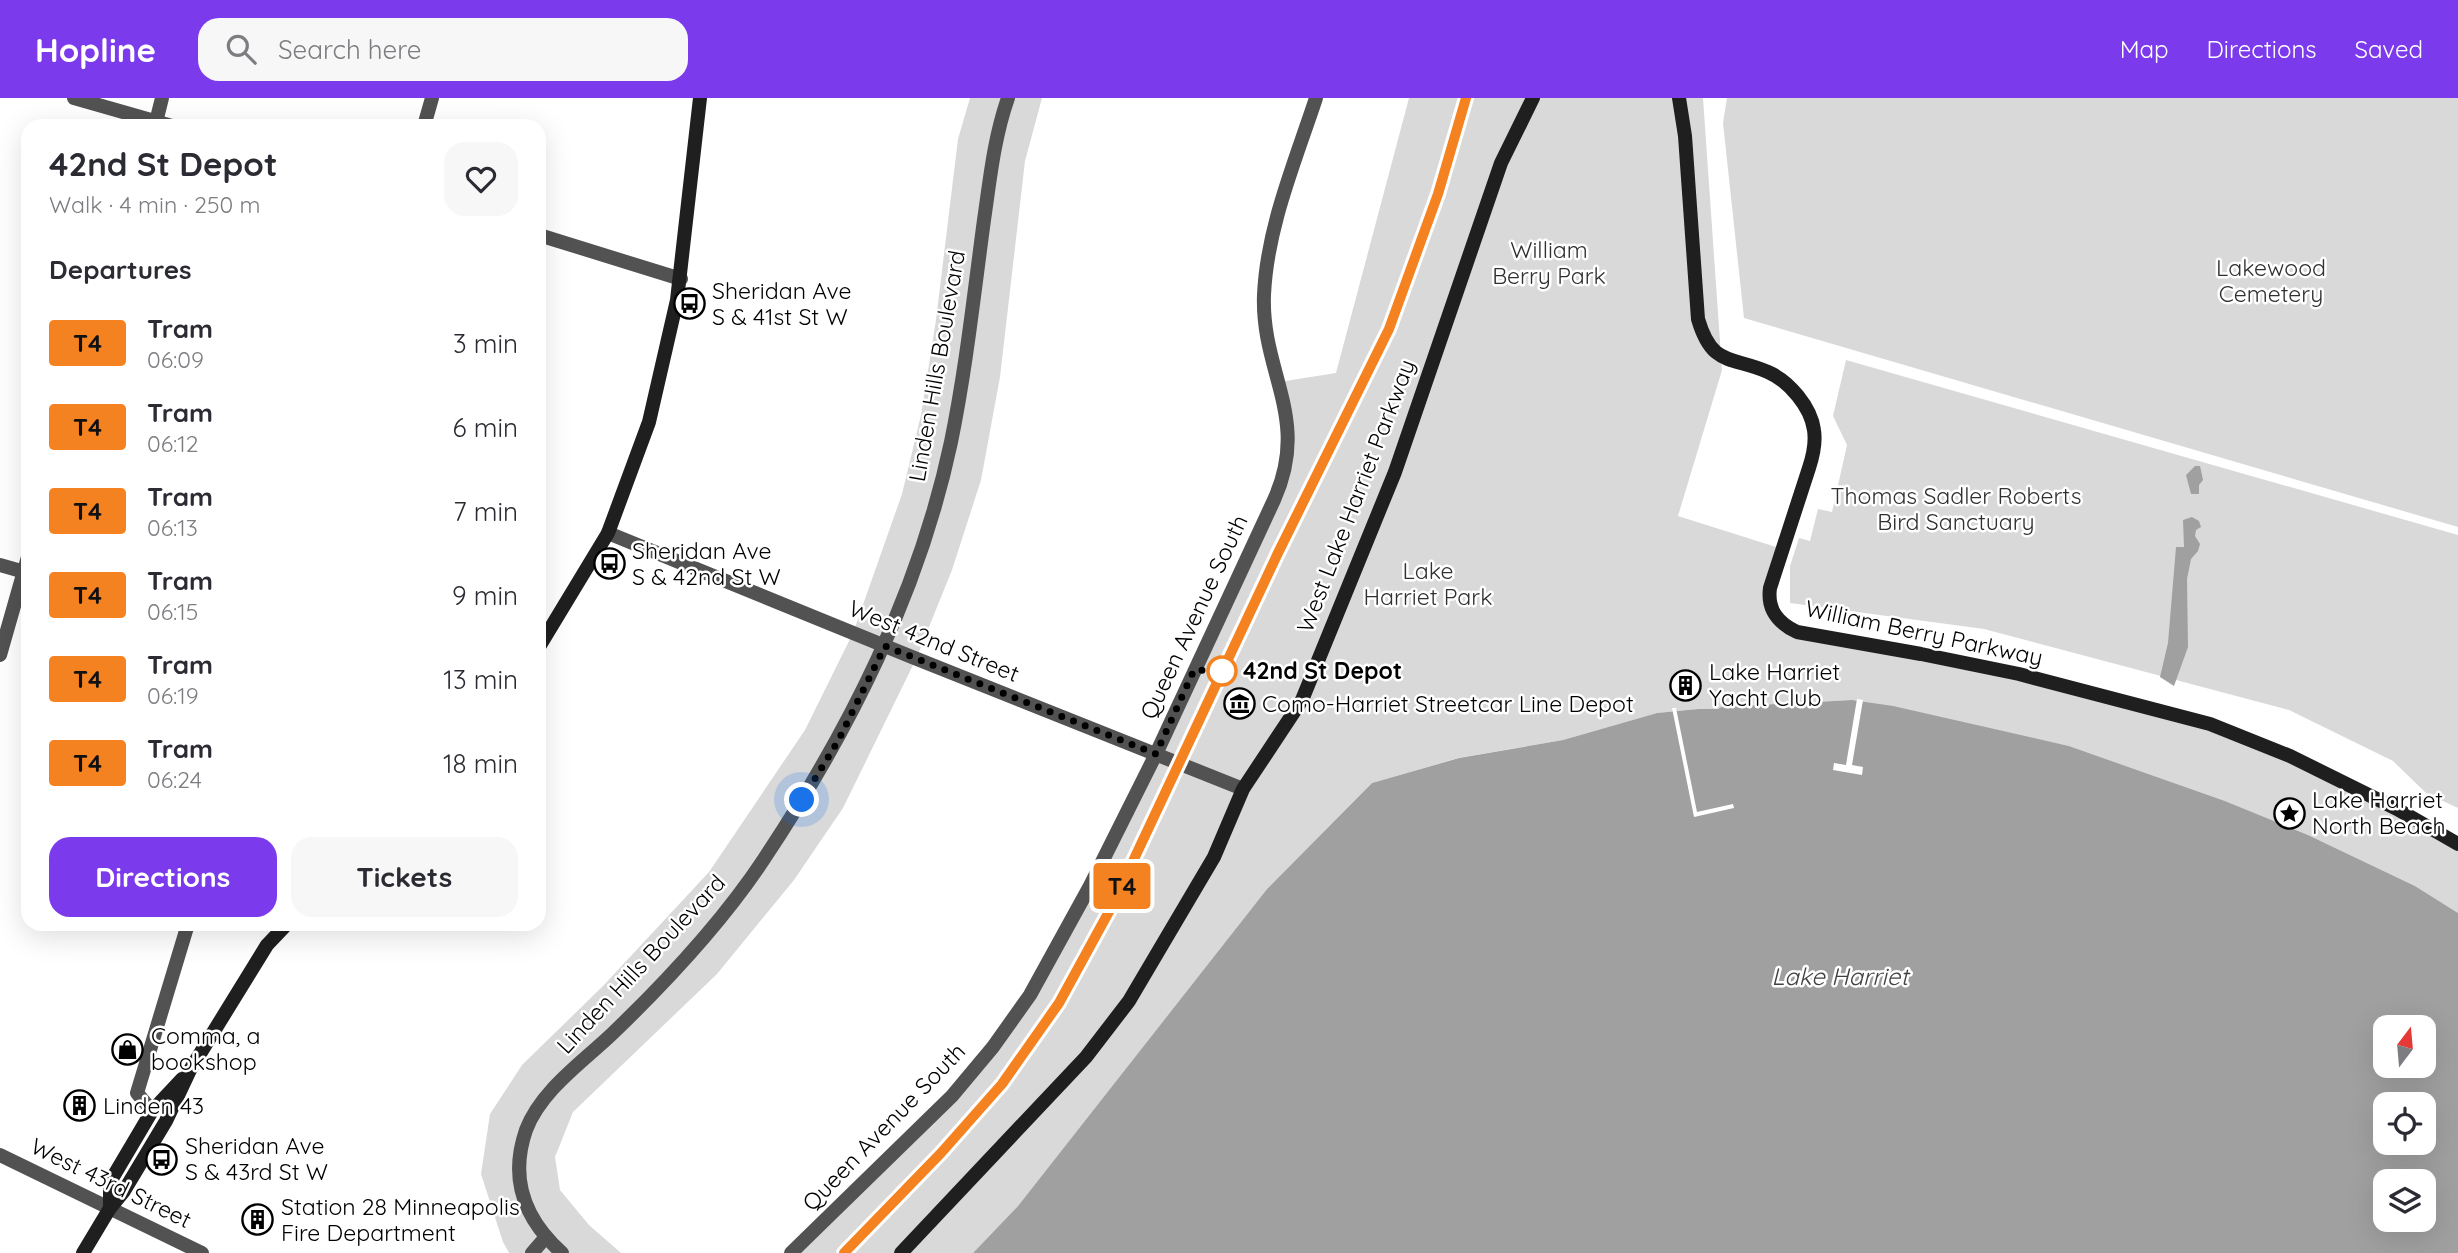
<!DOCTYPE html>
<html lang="en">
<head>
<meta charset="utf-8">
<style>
  :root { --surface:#fff; --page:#f7f7f7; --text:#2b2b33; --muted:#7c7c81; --accent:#7c3aed }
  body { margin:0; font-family:Quicksand,sans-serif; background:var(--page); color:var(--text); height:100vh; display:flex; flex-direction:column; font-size:26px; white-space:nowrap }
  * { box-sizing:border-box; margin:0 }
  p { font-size:23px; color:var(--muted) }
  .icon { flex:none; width:38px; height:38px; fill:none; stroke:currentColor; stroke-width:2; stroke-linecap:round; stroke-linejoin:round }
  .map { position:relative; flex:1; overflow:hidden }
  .details { position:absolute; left:21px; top:21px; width:525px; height:812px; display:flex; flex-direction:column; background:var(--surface); border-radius:21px; box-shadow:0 7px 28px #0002 }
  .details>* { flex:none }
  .badge { padding:0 14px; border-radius:5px; font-size:24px; line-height:46px }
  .needle { width:46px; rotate:16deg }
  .tools { position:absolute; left:2373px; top:917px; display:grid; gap:14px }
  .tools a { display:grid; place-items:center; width:63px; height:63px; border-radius:14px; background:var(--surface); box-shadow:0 7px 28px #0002; font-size:35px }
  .you { position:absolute; width:35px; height:35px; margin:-18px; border:5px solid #fff; border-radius:50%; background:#1a73e8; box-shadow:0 0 0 10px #1a73e833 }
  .map>.badge { position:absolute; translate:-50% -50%; box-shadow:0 0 0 4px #fff }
  h2 { padding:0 28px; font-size:26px; line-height:63px }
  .round { display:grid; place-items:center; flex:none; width:74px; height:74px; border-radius:21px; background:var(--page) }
  .head { display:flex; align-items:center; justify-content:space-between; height:119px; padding:0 28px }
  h1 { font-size:33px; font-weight:700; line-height:52px }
  .primary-button { display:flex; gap:14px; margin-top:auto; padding:14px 28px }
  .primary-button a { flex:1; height:80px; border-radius:21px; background:var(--accent); color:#fff; font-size:28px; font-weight:700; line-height:80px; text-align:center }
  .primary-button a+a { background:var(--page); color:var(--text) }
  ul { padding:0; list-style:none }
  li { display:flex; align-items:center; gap:21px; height:84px; padding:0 28px }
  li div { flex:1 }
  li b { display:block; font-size:26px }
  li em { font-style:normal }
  li .badge { min-width:77px; font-weight:700; text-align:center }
  header { display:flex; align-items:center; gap:42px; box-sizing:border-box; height:98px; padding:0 35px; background:var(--accent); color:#fff }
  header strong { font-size:33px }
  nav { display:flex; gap:38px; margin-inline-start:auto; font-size:24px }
  .search { width:490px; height:63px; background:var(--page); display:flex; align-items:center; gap:18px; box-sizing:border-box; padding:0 24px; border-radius:21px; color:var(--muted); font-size:26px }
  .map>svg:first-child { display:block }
  .green { fill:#d9d9d9 }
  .water { fill:#a0a0a0; fill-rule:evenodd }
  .pier { fill:#fff }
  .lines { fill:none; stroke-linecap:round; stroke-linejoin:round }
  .street { stroke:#525252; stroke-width:14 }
  .secondary { stroke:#1f1f1f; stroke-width:14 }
  .tram { stroke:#000; stroke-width:2 }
  .line-casing { stroke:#fff; stroke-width:16 }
  .line { stroke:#f58220; stroke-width:10 }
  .walk { stroke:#000; stroke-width:7; stroke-dasharray:0 12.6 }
  .stop-dot { fill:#fff; stroke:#f58220; stroke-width:3.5 }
  .labels { text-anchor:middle; stroke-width:5; stroke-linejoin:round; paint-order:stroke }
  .park-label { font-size:23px; fill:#303030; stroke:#fff }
  .poi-label { font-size:23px; fill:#000; stroke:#fff; text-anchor:start }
  .street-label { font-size:23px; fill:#000; stroke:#fff }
  .stop-label { font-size:23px; font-weight:bold; fill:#000; stroke:#fff; text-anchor:start }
  .water-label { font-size:24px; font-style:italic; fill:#414141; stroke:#fff }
</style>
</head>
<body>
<header>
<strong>Hopline</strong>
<div class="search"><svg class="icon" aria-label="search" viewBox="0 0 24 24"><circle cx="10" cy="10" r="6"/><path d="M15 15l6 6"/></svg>Search here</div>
<nav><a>Map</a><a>Directions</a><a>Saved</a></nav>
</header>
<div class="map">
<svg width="2458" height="1155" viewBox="0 0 2458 1155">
  <rect width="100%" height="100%" fill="#fff"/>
  <!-- green -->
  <g class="green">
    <polygon points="970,0 1042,0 1025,63 1000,279 981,382 952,472 916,561 843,710 794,782 717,876 573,1014 555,1059 560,1092 589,1127 621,1155 509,1155 503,1144 481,1076 490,1016 522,967 603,888 709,774 805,632 853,535 902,396 921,317 936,222 958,41"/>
    <polygon points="1409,0 1703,0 1722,272 1678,418 1782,451 1773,480 1777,520 1838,540 2210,626 2458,746 2458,815 2415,788 2308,737 2225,703 2069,648 1893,609 1852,602 1721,609 1718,611 1698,611 1657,615 1563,642 1458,660 1372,685 1267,791 1018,1108 973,1155 791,1155 952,998 1061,842 1287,364 1279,284 1336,275"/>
    <polygon points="1727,0 2458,0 2458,429 1744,220 1723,25"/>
    <polygon points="1846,262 2458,437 2458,710 2426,695 2393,663 2289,612 1984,531 1790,505 1790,468 1799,440 1810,443 1818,411 1832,414 1847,347 1833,318"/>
  </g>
  <!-- water -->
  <g class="water">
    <polygon points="2195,368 2200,368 2203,382 2199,387 2199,396 2191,396 2186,377"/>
    <polygon points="2192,419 2199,423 2201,429 2196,432 2195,438 2200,446 2198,453 2191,461 2187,481 2188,549 2174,588 2160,579 2168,545 2176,449 2184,449 2183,422"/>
    <path d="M1852,602L1893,608L2069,648L2225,703L2308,737L2415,788L2458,815V1155H973L1018,1108L1267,791L1372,685L1459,660L1563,642L1657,615L1698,611H1718L1721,609ZM2385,929H2424V968H2385ZM2385,1006H2424V1045H2385ZM2385,1083H2424V1122H2385Z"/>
  </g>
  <!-- pier -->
  <g class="pier">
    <polygon points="1857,601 1863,602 1852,667 1863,669 1862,677 1833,672 1834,665 1846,667"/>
    <polygon points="1672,610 1676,610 1697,714 1733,706 1734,710 1694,719"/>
  </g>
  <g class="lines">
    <!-- street -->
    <g class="street">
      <polyline points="74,0 172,28"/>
      <polyline points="155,28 162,0"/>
      <polyline points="424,28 432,0"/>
      <polyline points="539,137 681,181"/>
      <polyline points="608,435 912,559 1243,691"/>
      <polyline points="0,467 28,475"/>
      <polyline points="0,557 28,459"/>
      <polyline points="152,1013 137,995 188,826"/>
      <polyline points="0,1057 202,1155"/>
      <polyline points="532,1155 545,1140"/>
      <path d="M562,1155C524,1121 509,1081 526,1032C541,992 584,963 613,935C667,883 723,823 764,761C849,633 919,495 951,344C966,271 974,196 984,122C990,81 994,40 1008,0"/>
      <path d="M791,1155L952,998L993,949L1030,897L1090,788L1156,656L1274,402C1311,320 1261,275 1264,197C1267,129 1295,64 1316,0"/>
    </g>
    <!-- secondary -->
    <g class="secondary">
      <path d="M1679,0L1685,38L1698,221C1712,269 1731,258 1768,274C1789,283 1811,309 1814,332C1816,345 1813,358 1809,370L1770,490C1767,512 1778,525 1797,534L1921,556L2019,576L2210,626L2290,658L2397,711L2458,746"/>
      <polyline points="539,549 608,435 649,324 677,202 700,0"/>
      <polyline points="110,1110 110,1084 152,1013 182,981"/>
      <polyline points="83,1155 110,1110 124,1093 166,1023 190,972 267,847 287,826"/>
      <polyline points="901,1155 1086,959 1129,903 1214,759 1243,691 1302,602 1395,374 1501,65 1533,0"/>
    </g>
    <!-- tram -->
    <polyline class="tram" points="844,1155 955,1040 1002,986 1059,905 1111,810 1277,457 1389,231 1439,96 1466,0"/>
  </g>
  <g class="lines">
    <defs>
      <polyline id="line" points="844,1155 941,1055 1002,986 1059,905 1111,810 1277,457 1389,231 1438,96 1466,0"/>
    </defs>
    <!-- line casing -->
    <use href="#line" class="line-casing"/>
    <!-- line -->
    <use href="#line" class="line"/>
    <!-- walk -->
    <polyline class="walk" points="802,702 838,643 885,548 1156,656 1194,572 1222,573"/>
  </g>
  <!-- icons -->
  <defs>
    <symbol id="bus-ring" viewBox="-11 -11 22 22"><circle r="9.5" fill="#fff" stroke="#000" stroke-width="1.5"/><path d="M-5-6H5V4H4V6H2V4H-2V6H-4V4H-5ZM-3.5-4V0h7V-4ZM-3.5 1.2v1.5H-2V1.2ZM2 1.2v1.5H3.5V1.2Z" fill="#000"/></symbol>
    <symbol id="building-ring" viewBox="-11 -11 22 22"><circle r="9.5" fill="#fff" stroke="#000" stroke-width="1.5"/><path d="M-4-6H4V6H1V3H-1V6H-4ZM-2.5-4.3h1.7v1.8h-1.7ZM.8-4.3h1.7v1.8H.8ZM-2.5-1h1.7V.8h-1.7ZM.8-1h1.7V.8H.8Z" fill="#000"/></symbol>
    <symbol id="museum-ring" viewBox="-11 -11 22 22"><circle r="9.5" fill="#fff" stroke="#000" stroke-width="1.5"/><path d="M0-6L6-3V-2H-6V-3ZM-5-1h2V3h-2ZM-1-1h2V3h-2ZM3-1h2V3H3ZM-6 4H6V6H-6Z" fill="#000"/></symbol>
    <symbol id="sight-ring" viewBox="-11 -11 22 22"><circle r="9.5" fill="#fff" stroke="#000" stroke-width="1.5"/><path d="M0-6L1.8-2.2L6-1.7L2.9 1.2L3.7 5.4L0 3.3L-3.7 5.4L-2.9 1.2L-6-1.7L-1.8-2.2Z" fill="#000"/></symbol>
    <symbol id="shop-ring" viewBox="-11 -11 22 22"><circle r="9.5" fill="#fff" stroke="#000" stroke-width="1.5"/><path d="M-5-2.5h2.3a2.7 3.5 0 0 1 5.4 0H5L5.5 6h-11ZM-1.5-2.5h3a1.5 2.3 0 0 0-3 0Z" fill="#000"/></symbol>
  </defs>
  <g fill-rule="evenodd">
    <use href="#bus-ring" x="672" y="188" width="35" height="35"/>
    <use href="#bus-ring" x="592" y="448" width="35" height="35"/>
    <use href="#building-ring" x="1668" y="570" width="35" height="35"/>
    <use href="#museum-ring" x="1222" y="588" width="35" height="35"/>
    <use href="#sight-ring" x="2272" y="698" width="35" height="35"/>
    <use href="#shop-ring" x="110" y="934" width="35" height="35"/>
    <use href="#building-ring" x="62" y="990" width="35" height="35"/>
    <use href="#bus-ring" x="144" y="1044" width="35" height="35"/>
    <use href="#building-ring" x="240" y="1104" width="35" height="35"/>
  </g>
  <!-- markers -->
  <circle class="stop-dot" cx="1222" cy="573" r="14"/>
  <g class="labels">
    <!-- park labels -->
    <g class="park-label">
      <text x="1549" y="160">William<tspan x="1549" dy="26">Berry Park</tspan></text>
      <text x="2271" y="178">Lakewood<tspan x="2271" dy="26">Cemetery</tspan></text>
      <text x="1956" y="406">Thomas Sadler Roberts<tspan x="1956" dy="26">Bird Sanctuary</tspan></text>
      <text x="1428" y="481">Lake<tspan x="1428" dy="26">Harriet Park</tspan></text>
    </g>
    <!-- poi labels -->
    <g class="poi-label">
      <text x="712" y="201">Sheridan Ave<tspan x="712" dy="26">S &amp; 41st St W</tspan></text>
      <text x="632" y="461">Sheridan Ave<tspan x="632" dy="26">S &amp; 42nd St W</tspan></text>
      <text x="1709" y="582">Lake Harriet<tspan x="1709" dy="26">Yacht Club</tspan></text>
      <text x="1262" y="614">Como-Harriet Streetcar Line Depot</text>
      <text x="2312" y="710">Lake Harriet<tspan x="2312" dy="26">North Beach</tspan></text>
      <text x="151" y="946">Comma, a<tspan x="151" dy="26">bookshop</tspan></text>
      <text x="103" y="1016">Linden 43</text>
      <text x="185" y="1056">Sheridan Ave<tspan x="185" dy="26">S &amp; 43rd St W</tspan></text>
      <text x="281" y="1117">Station 28 Minneapolis<tspan x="281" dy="26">Fire Department</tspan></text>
    </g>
    <!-- street labels -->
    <g class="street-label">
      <text transform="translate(937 268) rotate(-80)" y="8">Linden Hills Boulevard</text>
      <text transform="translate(1356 398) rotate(-69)" y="8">West Lake Harriet Parkway</text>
      <text transform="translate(1194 519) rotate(-65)" y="8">Queen Avenue South</text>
      <text transform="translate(1924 535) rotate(12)" y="8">William Berry Parkway</text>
      <text transform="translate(934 543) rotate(22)" y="8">West 42nd Street</text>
      <text transform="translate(641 866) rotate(-47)" y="8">Linden Hills Boulevard</text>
      <text transform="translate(884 1029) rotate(-46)" y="8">Queen Avenue South</text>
      <text transform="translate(111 1085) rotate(26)" y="8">West 43rd Street</text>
    </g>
    <!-- stop labels -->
    <g class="stop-label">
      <text x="1243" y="581">42nd St Depot</text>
    </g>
    <!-- water labels -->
    <g class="water-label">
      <text x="1840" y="887">Lake Harriet</text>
    </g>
  </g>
</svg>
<div class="tools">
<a><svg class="needle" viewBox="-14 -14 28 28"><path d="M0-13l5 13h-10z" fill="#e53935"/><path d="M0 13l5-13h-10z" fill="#7c7c81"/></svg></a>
<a><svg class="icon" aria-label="locate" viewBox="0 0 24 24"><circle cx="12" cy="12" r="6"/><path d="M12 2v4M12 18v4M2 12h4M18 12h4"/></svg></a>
<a><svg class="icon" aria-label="layers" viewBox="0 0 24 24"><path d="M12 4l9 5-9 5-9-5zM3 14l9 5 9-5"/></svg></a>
</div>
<div class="you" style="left:802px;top:702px"></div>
<b class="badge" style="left:1122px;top:788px;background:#f58220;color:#111">T4</b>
<section class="details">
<div class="head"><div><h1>42nd St Depot</h1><p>Walk · 4 min · 250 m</p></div><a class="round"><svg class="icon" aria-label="heart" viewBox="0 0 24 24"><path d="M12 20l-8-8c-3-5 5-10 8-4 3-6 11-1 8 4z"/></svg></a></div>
<h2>Departures</h2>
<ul>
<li><span class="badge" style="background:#f58220;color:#111">T4</span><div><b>Tram</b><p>06:09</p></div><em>3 min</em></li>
<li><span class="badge" style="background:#f58220;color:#111">T4</span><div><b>Tram</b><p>06:12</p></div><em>6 min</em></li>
<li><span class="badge" style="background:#f58220;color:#111">T4</span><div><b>Tram</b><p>06:13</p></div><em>7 min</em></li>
<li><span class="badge" style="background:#f58220;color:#111">T4</span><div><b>Tram</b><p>06:15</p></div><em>9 min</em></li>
<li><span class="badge" style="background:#f58220;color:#111">T4</span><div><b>Tram</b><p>06:19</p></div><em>13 min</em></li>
<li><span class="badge" style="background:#f58220;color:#111">T4</span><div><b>Tram</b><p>06:24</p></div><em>18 min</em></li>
</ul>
<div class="primary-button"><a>Directions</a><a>Tickets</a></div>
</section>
</div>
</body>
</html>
